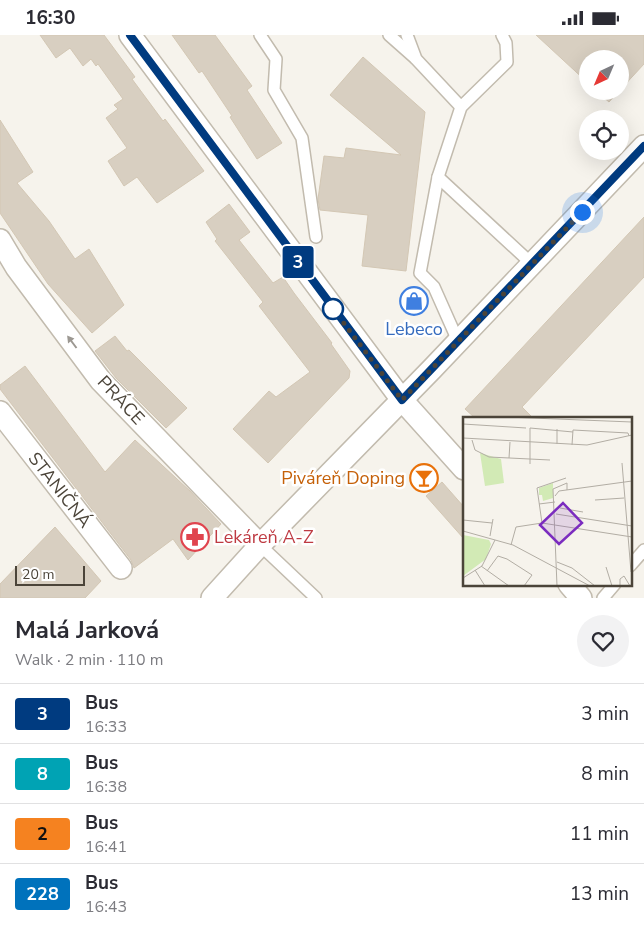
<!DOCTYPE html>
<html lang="en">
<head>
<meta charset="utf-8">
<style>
  :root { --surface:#fff; --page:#f2f2f3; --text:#2b2b33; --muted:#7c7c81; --line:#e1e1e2 }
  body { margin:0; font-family:"Nunito Sans",sans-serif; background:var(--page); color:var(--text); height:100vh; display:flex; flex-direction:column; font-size:19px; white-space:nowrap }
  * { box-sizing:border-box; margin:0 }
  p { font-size:16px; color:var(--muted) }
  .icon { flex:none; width:28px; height:28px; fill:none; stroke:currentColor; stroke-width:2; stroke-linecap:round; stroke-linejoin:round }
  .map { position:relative; height:563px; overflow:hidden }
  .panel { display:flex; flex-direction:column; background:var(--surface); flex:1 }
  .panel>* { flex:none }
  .badge { padding:0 10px; border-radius:4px; font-size:18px; line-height:32px }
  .needle { width:32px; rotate:224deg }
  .controls { position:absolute; left:579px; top:15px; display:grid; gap:10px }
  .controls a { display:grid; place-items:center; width:50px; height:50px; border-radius:50%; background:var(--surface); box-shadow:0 5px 20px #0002; font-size:25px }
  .scale { position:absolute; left:15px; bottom:12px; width:70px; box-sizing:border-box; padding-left:5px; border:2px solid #4b4439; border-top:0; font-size:14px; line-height:18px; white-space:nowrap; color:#4b4439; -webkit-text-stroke:4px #fff; paint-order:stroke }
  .you { position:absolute; width:25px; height:25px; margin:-12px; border:4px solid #fff; border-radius:50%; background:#1a73e8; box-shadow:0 0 0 8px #1a73e833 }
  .map>.badge { position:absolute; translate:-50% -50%; box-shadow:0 0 0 2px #fff }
  .round { display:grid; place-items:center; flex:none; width:52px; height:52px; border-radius:26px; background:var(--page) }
  .head { display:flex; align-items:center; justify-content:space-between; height:85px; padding:0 15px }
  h1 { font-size:24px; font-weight:700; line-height:38px }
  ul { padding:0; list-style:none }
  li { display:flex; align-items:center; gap:15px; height:60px; padding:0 15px; border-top:1px solid var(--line) }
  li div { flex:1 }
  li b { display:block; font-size:19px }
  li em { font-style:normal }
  li .badge { min-width:55px; font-weight:700; text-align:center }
  .status { display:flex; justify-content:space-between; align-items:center; height:35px; padding:0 25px; background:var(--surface); direction:ltr }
  .status svg { height:14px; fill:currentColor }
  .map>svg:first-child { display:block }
  .building { fill:#d8cfc1; stroke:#d3c7b4 }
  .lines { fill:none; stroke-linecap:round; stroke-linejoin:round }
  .service-casing { stroke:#c2bbae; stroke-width:14 }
  .minor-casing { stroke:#c2bbae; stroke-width:24 }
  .service { stroke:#fff; stroke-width:11 }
  .minor { stroke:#fff; stroke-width:21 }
  .oneway { fill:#9c9892 }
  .line-casing { stroke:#fff; stroke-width:11 }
  .line { stroke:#003b80; stroke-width:8 }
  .walk { stroke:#4b4439; stroke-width:5; stroke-dasharray:0 9 }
  .stop-dot { fill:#fff; stroke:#003b80; stroke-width:2.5 }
  .labels { text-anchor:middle; stroke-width:5; stroke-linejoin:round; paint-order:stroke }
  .shop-label { font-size:18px; fill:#366cbe; stroke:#fff }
  .street-label { font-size:18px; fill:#4b4439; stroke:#fff }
  .food-label { font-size:18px; fill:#c56008; stroke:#fff; text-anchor:end }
  .health-label { font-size:18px; fill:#be3a42; stroke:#fff; text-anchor:start }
  .inset-road { fill:none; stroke:#b2ada4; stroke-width:1 }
  .view { fill:#7b2cbf; fill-opacity:0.15; stroke:#7b2cbf; stroke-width:2.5 }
  .inset-edge { fill:none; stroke:#4b4439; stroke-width:2.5 }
</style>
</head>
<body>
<div class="status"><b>16:30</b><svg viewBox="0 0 49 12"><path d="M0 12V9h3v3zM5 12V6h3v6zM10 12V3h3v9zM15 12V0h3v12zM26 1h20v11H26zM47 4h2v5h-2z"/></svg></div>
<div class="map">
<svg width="644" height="563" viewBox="0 0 644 563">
  <rect width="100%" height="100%" fill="#f6f3ec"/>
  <!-- building -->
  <g class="building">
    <polygon points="40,0 104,0 135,42 132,44 163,86 165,84 204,136 157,168 137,142 124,151 108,126 127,113 106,83 118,74 114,70 123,64 98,29 96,31 91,24 83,31 70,13 56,23"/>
    <polygon points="172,0 215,0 252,51 247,55 282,108 257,124 230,82 232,81 202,36 199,38"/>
    <polygon points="536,0 644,0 644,29 620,55 620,24 588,24 588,48"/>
    <polygon points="363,22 425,77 406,236 362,231 368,180 320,175 318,164 324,121 344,123 346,113 401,120 330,60"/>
    <polygon points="596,56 619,56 609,67"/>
    <polygon points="0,85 33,137 17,148 49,186 75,224 89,214 124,270 92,298 48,249 0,178"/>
    <polygon points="229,169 250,197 239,205 273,248 283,242 294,258 332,308 331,309 350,336 349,343 268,428 233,394 269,356 276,362 310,337 259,271 263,267 215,206 217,204 206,187"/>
    <polygon points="644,182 644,242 522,372 533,383 475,383 465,374"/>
    <polygon points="115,301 127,316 129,315 187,373 166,393 116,343 95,316"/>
    <polygon points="25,331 105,437 135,405 190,456 221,489 188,525 173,504 134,533 131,525 0,354 0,350"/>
    <polygon points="442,447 464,472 464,504 426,461"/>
    <polygon points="55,492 101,546 85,563 0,563 0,549"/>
  </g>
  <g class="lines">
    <defs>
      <g id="service">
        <polyline points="260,0 276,24 274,55 302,103 316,202"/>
        <polyline points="389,0 415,23"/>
        <polyline points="407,0 416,24 461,72"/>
        <polyline points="438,142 532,229"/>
        <polyline points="458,306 434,252 420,238 438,142 461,72 507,27 506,8 502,0"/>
        <polyline points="260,510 316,563"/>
        <polyline points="630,531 644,515"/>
        <polyline points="603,563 615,549"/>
      </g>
      <g id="minor">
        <polyline points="130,0 402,365 464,434"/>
        <polyline points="0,205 16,232 101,346 260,510"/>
        <polyline points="0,377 121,533"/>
        <polyline points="569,549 581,563"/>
        <polyline points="212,563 260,510 432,334 644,111"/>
      </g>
    </defs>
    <!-- service casing -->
    <use href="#service" class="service-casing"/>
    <!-- minor casing -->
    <use href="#minor" class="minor-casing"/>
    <!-- service -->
    <use href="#service" class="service"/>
    <!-- minor -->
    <use href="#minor" class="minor"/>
  </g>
  <!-- one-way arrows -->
  <defs><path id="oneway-solid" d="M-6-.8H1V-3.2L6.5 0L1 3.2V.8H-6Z" transform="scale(1.25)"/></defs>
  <use class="oneway" href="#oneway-solid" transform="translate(72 307) rotate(-127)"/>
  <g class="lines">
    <defs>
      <polyline id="line" points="130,0 402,365 644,111"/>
    </defs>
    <!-- line casing -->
    <use href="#line" class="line-casing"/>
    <!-- line -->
    <use href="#line" class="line"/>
    <!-- walk -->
    <polyline class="walk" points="333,274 402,365 582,177"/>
  </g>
  <!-- icons -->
  <defs>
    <symbol id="shop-ring" viewBox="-11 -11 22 22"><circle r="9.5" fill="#fff" stroke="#3f7fe0" stroke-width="1.5"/><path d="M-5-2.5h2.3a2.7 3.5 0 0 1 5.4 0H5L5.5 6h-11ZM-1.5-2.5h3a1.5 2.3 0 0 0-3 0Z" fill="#3f7fe0"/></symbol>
    <symbol id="bar-ring" viewBox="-11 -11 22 22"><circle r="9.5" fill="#fff" stroke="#e8710a" stroke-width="1.5"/><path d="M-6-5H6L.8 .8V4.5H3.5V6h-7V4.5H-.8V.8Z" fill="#e8710a"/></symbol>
    <symbol id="pharmacy-ring" viewBox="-11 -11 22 22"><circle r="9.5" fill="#fff" stroke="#e0444e" stroke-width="1.5"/><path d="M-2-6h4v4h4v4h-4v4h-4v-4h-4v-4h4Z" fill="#e0444e"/></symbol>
  </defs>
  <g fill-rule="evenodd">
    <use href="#shop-ring" x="398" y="250" width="32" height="32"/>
    <use href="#bar-ring" x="408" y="427" width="32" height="32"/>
    <use href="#pharmacy-ring" x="179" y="486" width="32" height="32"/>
  </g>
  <!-- markers -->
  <circle class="stop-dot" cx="333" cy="274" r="10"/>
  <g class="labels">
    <!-- shop labels -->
    <g class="shop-label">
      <text x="414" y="300">Lebeco</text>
    </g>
    <!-- street labels -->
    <g class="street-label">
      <text transform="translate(121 365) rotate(47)" y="6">PRÁCE</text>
      <text transform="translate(60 455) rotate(52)" y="6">STANIČNÁ</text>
    </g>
    <!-- food labels -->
    <g class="food-label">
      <text x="405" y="449">Piváreň Doping</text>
    </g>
    <!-- health labels -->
    <g class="health-label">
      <text x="214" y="508">Lekáreň A-Z</text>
    </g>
  </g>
  <!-- overview -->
  <g transform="translate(463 382)">
    <rect width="169" height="169" fill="#f6f3ec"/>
    <path d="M17,36L38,42L41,66L22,69ZM90,66V81L80,84L79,78H76V71ZM0,118L26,123L28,127L23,142L0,159Z" fill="#d2eab5"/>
    <path class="inset-road" d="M43,0L169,5M0,7L63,11M0,21L124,28L169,18M9,23L12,33L26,40L87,43M94,27V12M109,28L110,13L165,16L166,19M46,41L47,25M159,46L168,155M67,47V11L110,15M92,79L96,74L169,64M132,83L161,81M76,87L92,85M97,91L120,95M93,97L169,109M0,103L29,106M79,106L74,71L103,61M0,114L50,128L127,169M27,119L30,102M48,128L53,110L79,106L169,120M94,145L109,151L132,169M18,149L46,169M143,150L149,169M12,153L22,169M24,154L35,139L44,142L69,158L61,169M0,161L19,149L32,123M94,169L90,72L104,66V73M157,169V162L161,159L167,169"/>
    <path class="view" d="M100,86L119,106L96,127L77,108Z"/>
    <rect width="169" height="169" class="inset-edge"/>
  </g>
</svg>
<div class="controls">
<a><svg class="needle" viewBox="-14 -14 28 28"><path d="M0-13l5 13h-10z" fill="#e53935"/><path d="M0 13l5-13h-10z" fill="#7c7c81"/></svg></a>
<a><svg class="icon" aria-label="locate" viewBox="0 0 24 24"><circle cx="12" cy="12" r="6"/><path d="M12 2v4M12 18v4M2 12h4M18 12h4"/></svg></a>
</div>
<div class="scale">20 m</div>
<div class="you" style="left:582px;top:177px"></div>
<b class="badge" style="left:298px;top:227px;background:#003b80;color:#fff">3</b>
</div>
<section class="panel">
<div class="head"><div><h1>Malá Jarková</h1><p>Walk · 2 min · 110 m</p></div><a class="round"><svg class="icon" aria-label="heart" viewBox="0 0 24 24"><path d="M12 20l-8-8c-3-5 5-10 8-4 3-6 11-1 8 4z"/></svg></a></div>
<ul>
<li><span class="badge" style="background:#003b80;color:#fff">3</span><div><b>Bus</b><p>16:33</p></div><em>3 min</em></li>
<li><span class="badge" style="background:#00a3b4;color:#fff">8</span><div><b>Bus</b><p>16:38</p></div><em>8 min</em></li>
<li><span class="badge" style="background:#f58220;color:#111">2</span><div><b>Bus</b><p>16:41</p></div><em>11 min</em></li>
<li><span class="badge" style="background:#0072bc;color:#fff">228</span><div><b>Bus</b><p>16:43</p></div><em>13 min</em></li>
</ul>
</section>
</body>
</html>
